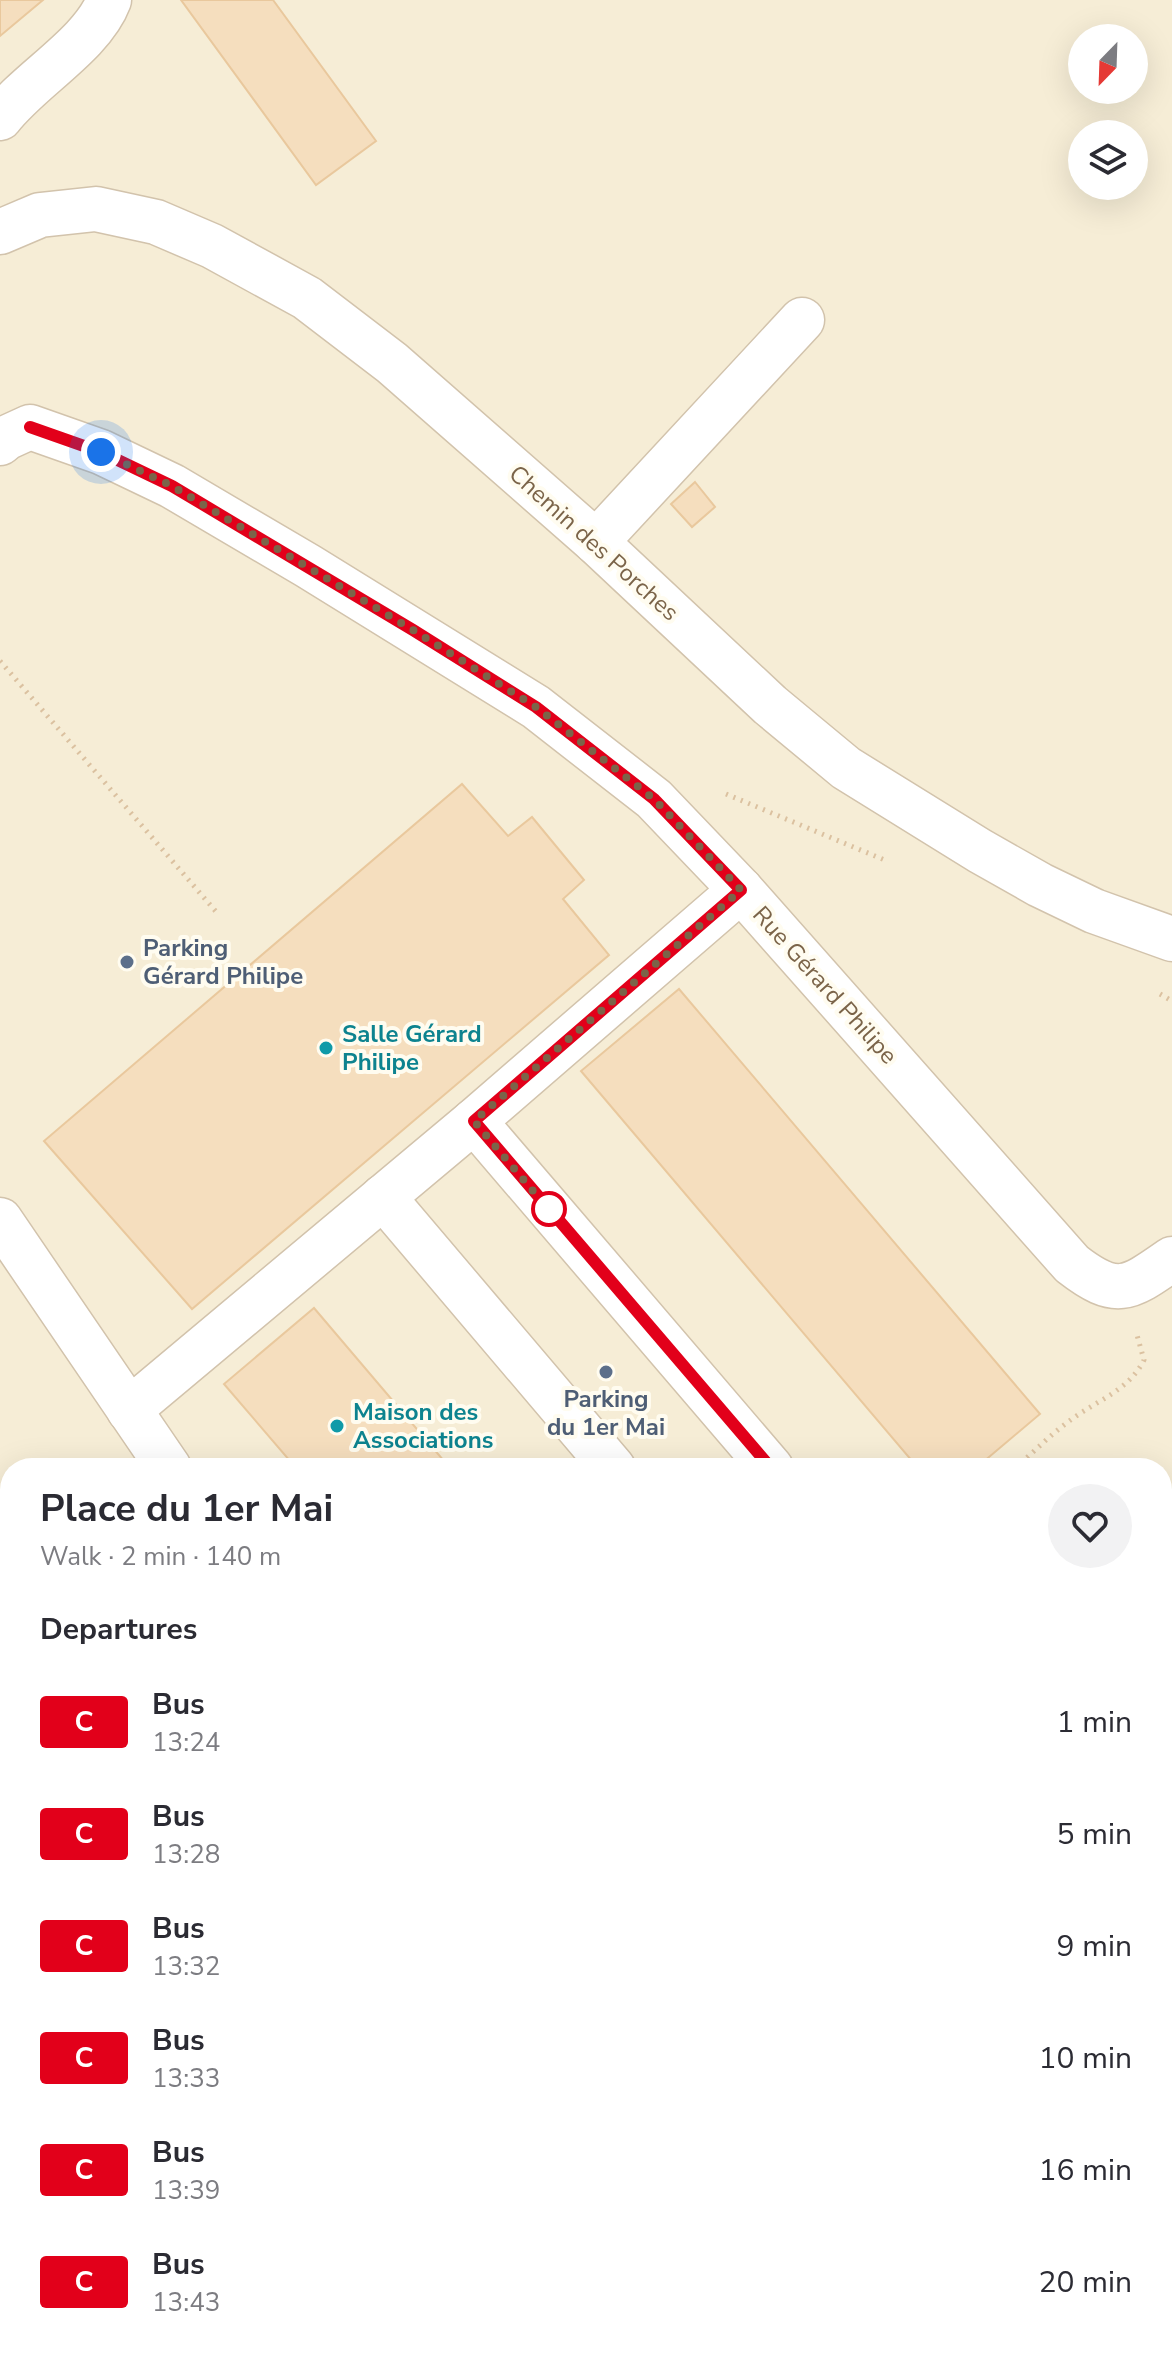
<!DOCTYPE html>
<html lang="en">
<head>
<meta charset="utf-8">
<style>
  :root { --surface:#fff; --page:#f2f2f3; --text:#2b2b33; --muted:#7c7c81 }
  body { margin:0; font-family:"Nunito Sans",sans-serif; background:var(--page); color:var(--text); height:100vh; display:flex; flex-direction:column; font-size:30px; white-space:nowrap }
  * { box-sizing:border-box; margin:0 }
  p { font-size:26px; color:var(--muted) }
  .icon { flex:none; width:44px; height:44px; fill:none; stroke:currentColor; stroke-width:2; stroke-linecap:round; stroke-linejoin:round }
  .map { position:relative; flex:1; overflow:hidden }
  .drawer { position:absolute; left:0px; top:1458px; width:1172px; height:896px; display:flex; flex-direction:column; background:var(--surface); border-radius:32px 32px 0 0; box-shadow:0 8px 32px #0002 }
  .drawer>* { flex:none }
  .badge { padding:0 16px; border-radius:6px; font-size:28px; line-height:52px }
  .needle { width:52px; rotate:203deg }
  .fabs { position:absolute; left:1068px; top:24px; display:grid; gap:16px }
  .fabs a { display:grid; place-items:center; width:80px; height:80px; border-radius:50%; background:var(--surface); box-shadow:0 8px 32px #0002; font-size:40px }
  .you { position:absolute; width:40px; height:40px; margin:-20px; border:6px solid #fff; border-radius:50%; background:#1a73e8; box-shadow:0 0 0 12px #1a73e833 }
  .map>.badge { position:absolute; translate:-50% -50%; box-shadow:0 0 0 4px #fff }
  h2 { padding:0 40px; font-size:30px; line-height:72px }
  .round { display:grid; place-items:center; flex:none; width:84px; height:84px; border-radius:42px; background:var(--page) }
  .head { display:flex; align-items:center; justify-content:space-between; height:136px; padding:0 40px }
  h1 { font-size:38px; font-weight:700; line-height:60px }
  ul { padding:0; list-style:none }
  li { display:flex; align-items:center; gap:24px; height:112px; padding:0 40px }
  li div { flex:1 }
  li b { display:block; font-size:30px }
  li em { font-style:normal }
  li .badge { min-width:88px; font-weight:700; text-align:center }
  .map>svg:first-child { display:block }
  .residential { fill:#f6edd6; fill-rule:evenodd }
  .water { fill:#bbdbea; stroke:#a0c8dc; stroke-width:2 }
  .building { fill:#f5debe; stroke:#e9c89d; stroke-width:2 }
  .lines { fill:none; stroke-linecap:round; stroke-linejoin:round }
  .minor-casing { stroke:#d2c3ac; stroke-width:47 }
  .major-casing { stroke:#ddd7d0; stroke-width:47 }
  .path { stroke:#dbc1a0; stroke-width:5; stroke-dasharray:2 6; stroke-linecap:butt }
  .minor { stroke:#fff; stroke-width:44 }
  .major { stroke:#ffec9e; stroke-width:44 }
  .line-casing { stroke:#fff; stroke-width:18 }
  .line { stroke:#e2001a; stroke-width:12 }
  .walk { stroke:#7b6449; stroke-width:8; stroke-dasharray:0 14.4 }
  .service-dot { fill:#5c6f8a; stroke:#fffcf0; stroke-width:3 }
  .culture-dot { fill:#0f9aa8; stroke:#fffcf0; stroke-width:3 }
  .stop-dot { fill:#fff; stroke:#e2001a; stroke-width:4 }
  .labels { text-anchor:middle; stroke-width:8; stroke-linejoin:round; paint-order:stroke }
  .street-label { font-size:24px; fill:#7b6449; stroke:#fffcf0 }
  .service-label { font-size:24px; font-weight:bold; fill:#4e5e75; stroke:#fffcf0; text-anchor:start }
  .culture-label { font-size:24px; font-weight:bold; fill:#0d838f; stroke:#fffcf0; text-anchor:start }
</style>
</head>
<body>
<div class="map">
<svg width="1172" height="2354" viewBox="0 0 1172 2354">
  <rect width="100%" height="100%" fill="#fef9e9"/>
  <!-- residential -->
  <path class="residential" d="M0,0H1172V2354H0ZM1082,38H1134V90H1082ZM1082,134H1134V186H1082ZM10,1468H1162V2344H10Z"/>
  <!-- water -->
  <g class="water">
    <polygon points="0,1494 10,1509 10,1648 0,1632"/>
    <polygon points="1172,1515 1172,1633 1162,1638 1162,1520"/>
  </g>
  <!-- building -->
  <g class="building">
    <polygon points="0,0 43,0 0,36"/>
    <polygon points="181,0 273,0 376,141 316,185"/>
    <polygon points="695,482 715,507 692,527 671,504"/>
    <polygon points="462,784 508,836 532,817 584,880 563,899 609,955 192,1309 44,1141"/>
    <polygon points="679,989 1040,1414 976,1468 918,1468 581,1071"/>
    <polygon points="314,1308 450,1468 296,1468 224,1384"/>
    <polygon points="1167,1846 1172,1847 1172,1907 1162,1905 1162,1875"/>
    <polygon points="10,2088 10,2165 0,2153 0,2096"/>
    <polygon points="155,2344 644,2344 660,2354 164,2354"/>
  </g>
  <g class="lines">
    <defs>
      <g id="minor">
        <path d="M0,118C30,79 92,45 109,0"/>
        <polyline points="0,232 40,215 96,209 156,222 212,246 307,298 392,363 596,542 770,705 846,768 980,851 1040,885 1094,911 1172,939"/>
        <path d="M0,443L6,438L30,427L101,452L172,486L308,566L536,707L654,799L741,890L1072,1264C1117,1299 1129,1289 1172,1259"/>
        <polyline points="596,542 802,320"/>
        <polyline points="474,1121 771,1468"/>
        <polyline points="383,1197 613,1468"/>
        <polyline points="0,1220 169,1468"/>
        <polyline points="129,1410 474,1121 741,890"/>
        <path d="M0,1967C8,1986 10,2002 0,2021"/>
        <polyline points="1162,2044 1172,2056"/>
        <polyline points="932,2344 940,2354"/>
      </g>
      <g id="major">
        <polyline points="0,2290 10,2302"/>
        <polyline points="43,2344 51,2354"/>
      </g>
    </defs>
    <!-- minor casing -->
    <use href="#minor" class="minor-casing"/>
    <!-- major casing -->
    <use href="#major" class="major-casing"/>
    <!-- path -->
    <g class="path">
      <polyline points="0,661 218,914"/>
      <polyline points="726,794 887,861"/>
      <polyline points="1160,994 1172,1001"/>
      <path d="M1015,1468C1034,1452 1052,1433 1072,1419C1098,1400 1129,1390 1144,1360L1137,1335"/>
      <polyline points="1162,1941 1172,1943"/>
      <polyline points="0,2163 10,2176"/>
      <polyline points="143,2344 151,2354"/>
      <polyline points="696,2354 709,2344"/>
    </g>
    <!-- minor -->
    <use href="#minor" class="minor"/>
    <!-- major -->
    <use href="#major" class="major"/>
  </g>
  <g class="lines">
    <defs>
      <polyline id="line" points="30,427 101,452 172,486 413,630 536,707 654,799 741,890 474,1121 771,1468"/>
    </defs>
    <!-- line casing -->
    <use href="#line" class="line-casing"/>
    <!-- line -->
    <use href="#line" class="line"/>
    <!-- walk -->
    <polyline class="walk" points="101,452 172,486 413,630 536,707 654,799 741,890 474,1121 550,1211 549,1209"/>
  </g>
  <!-- markers -->
  <g class="service-dot">
    <circle cx="127" cy="962" r="8"/>
    <circle cx="606" cy="1372" r="8"/>
  </g>
  <g class="culture-dot">
    <circle cx="326" cy="1048" r="8"/>
    <circle cx="337" cy="1426" r="8"/>
  </g>
  <circle class="stop-dot" cx="549" cy="1209" r="16"/>
  <g class="labels">
    <!-- street labels -->
    <g class="street-label">
      <text transform="translate(594 543) rotate(42)" y="8">Chemin des Porches</text>
      <text transform="translate(825 985) rotate(48)" y="8">Rue Gérard Philipe</text>
    </g>
    <!-- service labels -->
    <g class="service-label">
      <text x="143" y="956">Parking<tspan x="143" dy="28">Gérard Philipe</tspan></text>
      <text x="606" y="1407" text-anchor="middle">Parking<tspan x="606" dy="28">du 1er Mai</tspan></text>
    </g>
    <!-- culture labels -->
    <g class="culture-label">
      <text x="342" y="1042">Salle Gérard<tspan x="342" dy="28">Philipe</tspan></text>
      <text x="353" y="1420">Maison des<tspan x="353" dy="28">Associations</tspan></text>
    </g>
  </g>
</svg>
<div class="fabs">
<a><svg class="needle" viewBox="-14 -14 28 28"><path d="M0-13l5 13h-10z" fill="#e53935"/><path d="M0 13l5-13h-10z" fill="#7c7c81"/></svg></a>
<a><svg class="icon" aria-label="layers" viewBox="0 0 24 24"><path d="M12 4l9 5-9 5-9-5zM3 14l9 5 9-5"/></svg></a>
</div>
<div class="you" style="left:101px;top:452px"></div>
<section class="drawer">
<div class="head"><div><h1>Place du 1er Mai</h1><p>Walk · 2 min · 140 m</p></div><a class="round"><svg class="icon" aria-label="heart" viewBox="0 0 24 24"><path d="M12 20l-8-8c-3-5 5-10 8-4 3-6 11-1 8 4z"/></svg></a></div>
<h2>Departures</h2>
<ul>
<li><span class="badge" style="background:#e2001a;color:#fff">C</span><div><b>Bus</b><p>13:24</p></div><em>1 min</em></li>
<li><span class="badge" style="background:#e2001a;color:#fff">C</span><div><b>Bus</b><p>13:28</p></div><em>5 min</em></li>
<li><span class="badge" style="background:#e2001a;color:#fff">C</span><div><b>Bus</b><p>13:32</p></div><em>9 min</em></li>
<li><span class="badge" style="background:#e2001a;color:#fff">C</span><div><b>Bus</b><p>13:33</p></div><em>10 min</em></li>
<li><span class="badge" style="background:#e2001a;color:#fff">C</span><div><b>Bus</b><p>13:39</p></div><em>16 min</em></li>
<li><span class="badge" style="background:#e2001a;color:#fff">C</span><div><b>Bus</b><p>13:43</p></div><em>20 min</em></li>
</ul>
</section>
</div>
</body>
</html>
